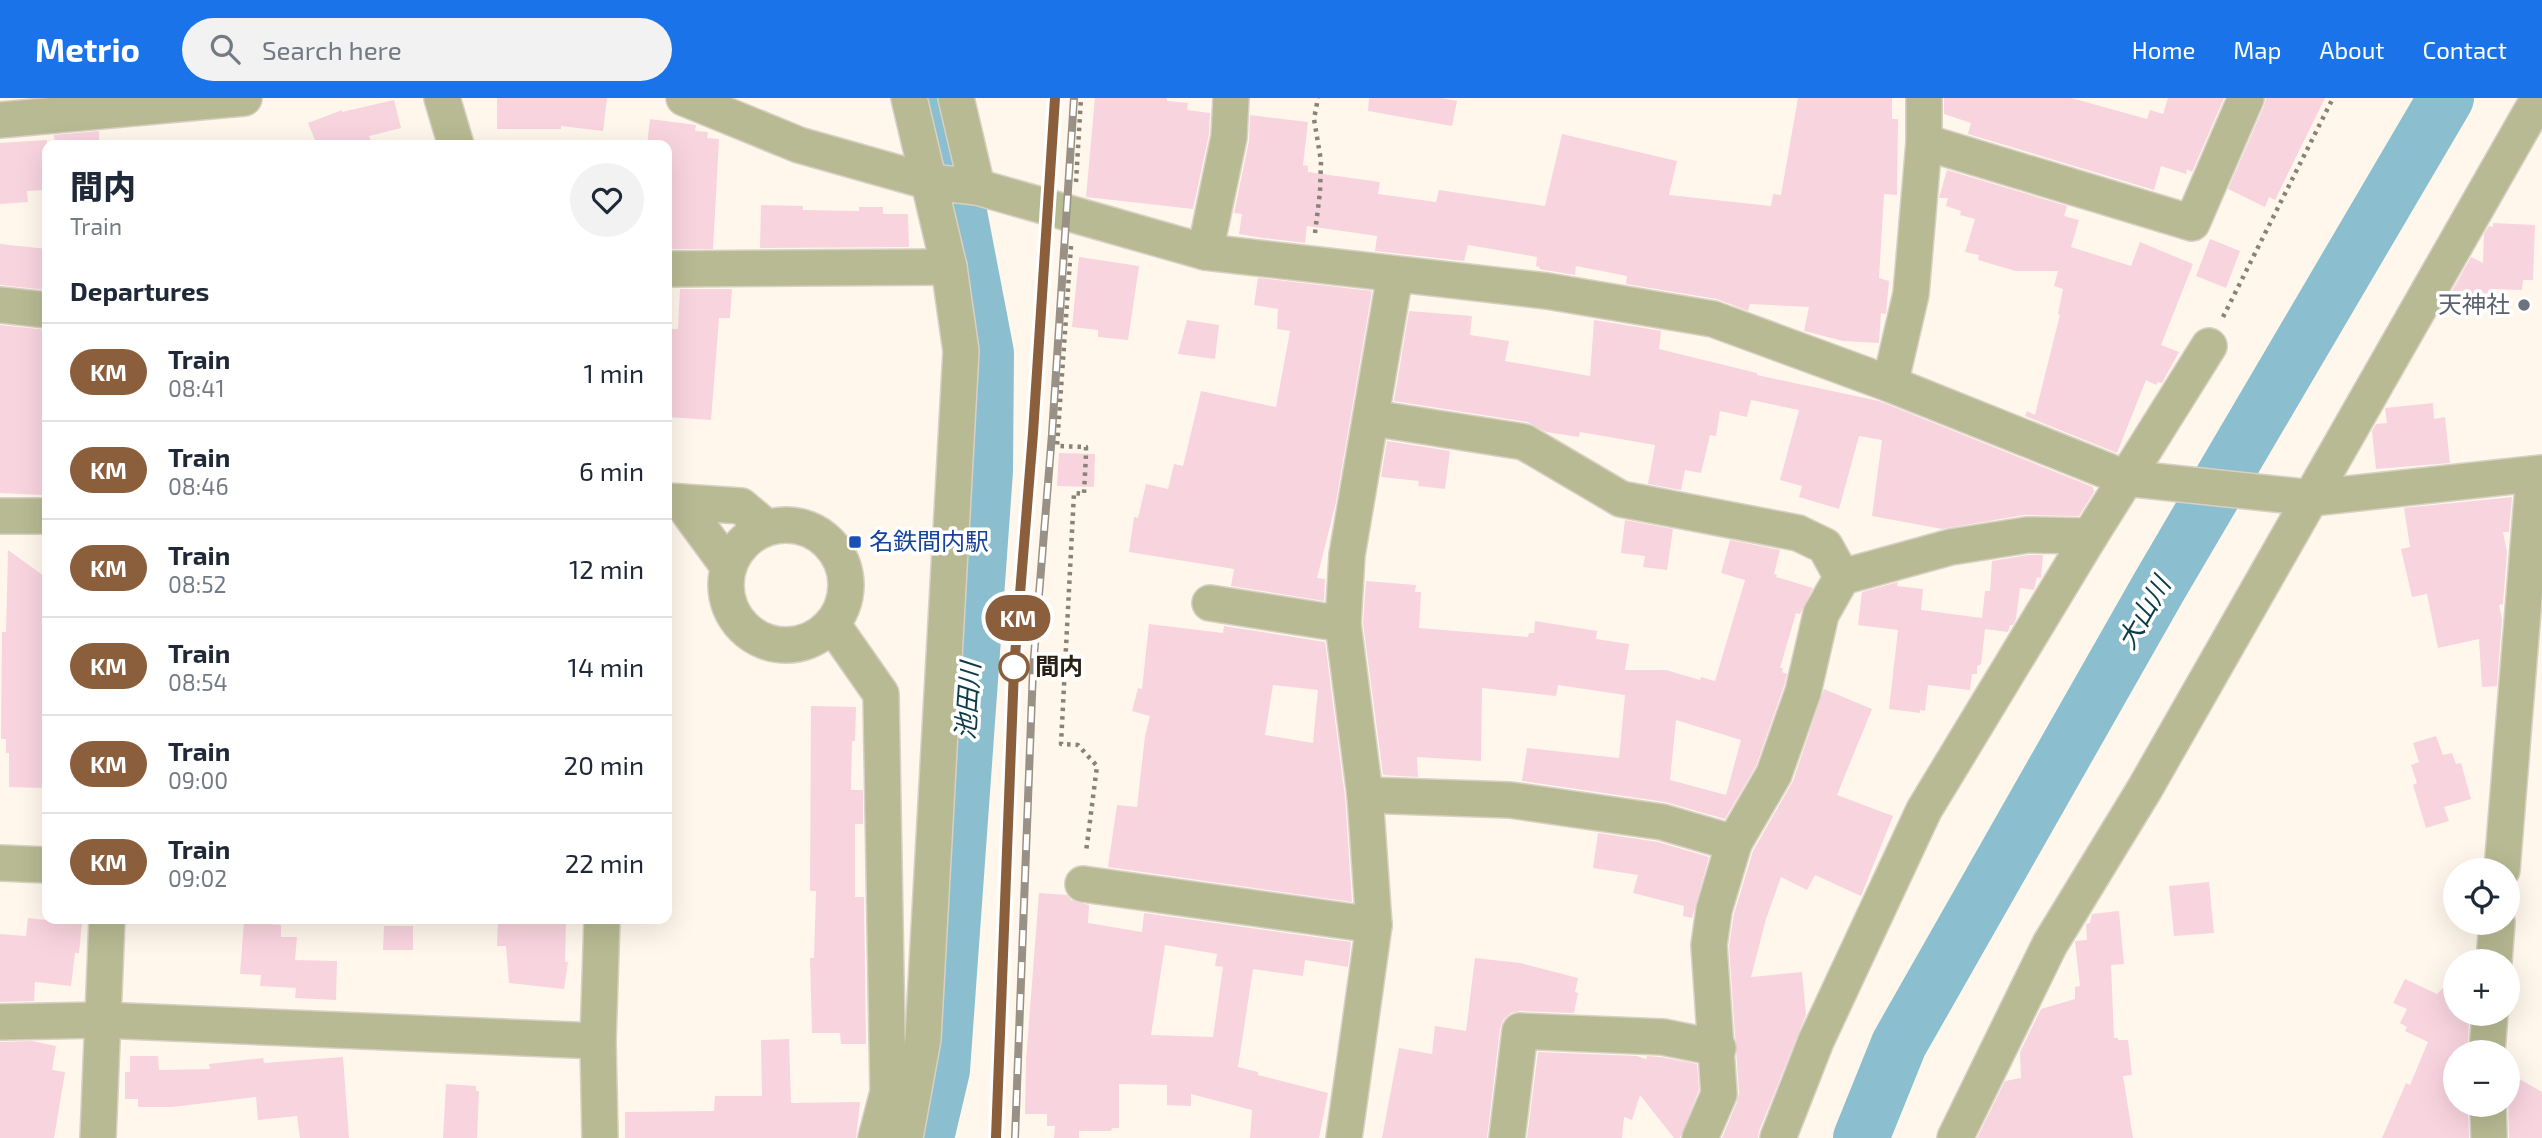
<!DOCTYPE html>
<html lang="en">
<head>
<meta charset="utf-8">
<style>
  :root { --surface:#fff; --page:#f2f2f3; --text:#1f2937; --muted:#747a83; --line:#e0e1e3; --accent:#1a73e8 }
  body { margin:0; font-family:"Exo 2","Noto Sans JP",sans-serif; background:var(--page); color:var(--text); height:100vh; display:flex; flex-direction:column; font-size:26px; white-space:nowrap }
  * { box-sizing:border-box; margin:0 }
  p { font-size:23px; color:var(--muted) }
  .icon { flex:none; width:38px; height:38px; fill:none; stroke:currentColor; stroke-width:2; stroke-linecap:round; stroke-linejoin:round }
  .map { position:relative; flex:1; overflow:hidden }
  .details { position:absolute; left:42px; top:42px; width:630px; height:784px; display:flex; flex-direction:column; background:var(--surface); border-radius:14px; box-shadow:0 7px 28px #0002 }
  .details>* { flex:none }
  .badge { padding:0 14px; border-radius:23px; font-size:24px; line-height:46px }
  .tools { position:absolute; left:2443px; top:760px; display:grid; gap:14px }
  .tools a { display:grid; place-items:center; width:77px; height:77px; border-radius:50%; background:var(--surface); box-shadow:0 7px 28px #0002; font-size:35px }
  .map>.badge { position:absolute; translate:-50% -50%; box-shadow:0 0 0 4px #fff }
  h2 { padding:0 28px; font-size:26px; line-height:63px }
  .round { display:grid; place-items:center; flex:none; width:74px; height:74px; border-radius:37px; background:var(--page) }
  .headline { display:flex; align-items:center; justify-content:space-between; height:119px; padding:0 28px }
  h1 { font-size:33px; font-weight:800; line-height:52px }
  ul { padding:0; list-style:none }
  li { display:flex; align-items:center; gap:21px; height:98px; padding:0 28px; border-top:2px solid var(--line) }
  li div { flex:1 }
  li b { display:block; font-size:26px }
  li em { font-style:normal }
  li .badge { min-width:77px; font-weight:700; text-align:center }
  header { display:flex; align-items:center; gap:42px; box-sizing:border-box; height:98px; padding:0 35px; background:var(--accent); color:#fff }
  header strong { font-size:33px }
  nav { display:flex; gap:38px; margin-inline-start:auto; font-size:24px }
  .search { width:490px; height:63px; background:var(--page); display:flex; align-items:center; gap:18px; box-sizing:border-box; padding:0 24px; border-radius:38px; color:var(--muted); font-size:26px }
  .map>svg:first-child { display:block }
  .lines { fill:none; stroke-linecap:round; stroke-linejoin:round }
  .river { stroke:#8bbfcf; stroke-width:56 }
  .building { fill:#f8d4df; fill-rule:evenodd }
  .minor-casing { stroke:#d8d0c5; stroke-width:38 }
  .path { stroke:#898277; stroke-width:4.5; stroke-dasharray:3.5 5; stroke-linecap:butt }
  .minor { stroke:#b8ba93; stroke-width:35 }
  .rail-casing { stroke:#999186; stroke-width:8 }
  .rail { stroke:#fff; stroke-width:5; stroke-dasharray:16; stroke-linecap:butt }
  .line-casing { stroke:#fff; stroke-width:16 }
  .line { stroke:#8b5e3c; stroke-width:10 }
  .worship-dot { fill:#6b7280; stroke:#fff; stroke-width:2.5 }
  .transit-dot { fill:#1a4fb4; stroke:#fff; stroke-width:2.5 }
  .stop-dot { fill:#fff; stroke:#8b5e3c; stroke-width:3.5 }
  .labels { text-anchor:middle; stroke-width:7; stroke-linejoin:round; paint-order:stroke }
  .worship-label { font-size:24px; fill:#5b616d; stroke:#fff; text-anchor:end }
  .transit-label { font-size:24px; fill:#164399; stroke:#fff; text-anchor:start }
  .stop-label { font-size:24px; font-weight:bold; fill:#282116; stroke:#fff; text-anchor:start }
  .water-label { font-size:26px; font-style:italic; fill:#0b3c47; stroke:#fff }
</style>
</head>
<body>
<header>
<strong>Metrio</strong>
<div class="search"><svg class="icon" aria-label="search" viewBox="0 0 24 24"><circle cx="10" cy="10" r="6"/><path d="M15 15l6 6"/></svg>Search here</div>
<nav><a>Home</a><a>Map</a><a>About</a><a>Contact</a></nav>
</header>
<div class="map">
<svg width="2542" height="1040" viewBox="0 0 2542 1040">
  <rect width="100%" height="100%" fill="#fff7eb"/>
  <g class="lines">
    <!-- river -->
    <g class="river">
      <polyline points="926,1040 942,972 985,373 986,255 937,0"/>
      <polyline points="1861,1040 1899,946 2160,487 2446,0"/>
    </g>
  </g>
  <!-- building -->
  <g class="building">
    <polygon points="497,0 607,0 603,33 561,28 561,31 497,31"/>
    <polygon points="1095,0 1167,0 1167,3 1188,5 1187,12 1210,15 1209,36 1193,111 1086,99"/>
    <polygon points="1369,0 1441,0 1457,3 1452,28 1368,13"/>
    <polygon points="1798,0 1892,0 1892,21 1898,21 1897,97 1884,96 1879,180 1889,183 1886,216 1881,215 1879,245 1843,243 1804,233 1809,209 1750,206 1748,213 1717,201 1626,186 1627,178 1576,168 1575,177 1539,171 1540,169 1536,168 1537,159 1468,147 1464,163 1375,153 1377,138 1307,128 1305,145 1263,140 1239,136 1242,116 1234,115 1249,43 1250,17 1308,24 1303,67 1308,68 1308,74 1380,84 1378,96 1436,104 1439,92 1545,108 1562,36 1677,63 1669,97 1771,108 1773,96 1781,97"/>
    <polygon points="1944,0 2071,0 2147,21 2150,12 2163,16 2168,0 2224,0 2192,74 2187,71 2186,76 2161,68 2154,92 1968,36 1971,25 1944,16"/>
    <polygon points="2266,0 2325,0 2275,102 2269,99 2265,109 2228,91 2264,8"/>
    <polygon points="394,2 401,30 369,38 373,47 317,47 308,25 342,12 342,14"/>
    <polygon points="650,21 696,27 695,33 708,34 707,40 719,41 713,151 667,151 667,47 647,47"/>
    <polygon points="99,33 99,47 55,47 54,37"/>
    <polygon points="47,42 47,92 27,93 28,104 0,106 0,45"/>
    <polygon points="1947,72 2067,108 2064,118 2079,122 2071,149 2131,168 2140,144 2193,166 2161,247 2179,254 2162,285 2158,284 2156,287 2146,282 2117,355 2025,318 2027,313 2035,317 2060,217 2058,216 2063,191 2054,188 2058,173 2016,173 1978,162 1979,157 1965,154 1975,121 1960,117 1961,113 1946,108 1948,100 1939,100"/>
    <polygon points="761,107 803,108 803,112 859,113 859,109 883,109 883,116 908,116 909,149 760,150"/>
    <polygon points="2493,125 2535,127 2533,182 2523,182 2522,192 2492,191 2477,217 2448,200 2471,159 2483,165 2484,136 2489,128 2493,129"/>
    <polygon points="2210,141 2240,153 2226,190 2196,178"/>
    <polygon points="0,146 47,151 47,192 0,187"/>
    <polygon points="1079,159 1139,168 1128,242 1098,239 1098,232 1072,229"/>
    <polygon points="1258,180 1372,193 1336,404 1317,480 1325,481 1324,503 1231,488 1234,471 1129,454 1134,419 1138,420 1146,386 1168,391 1174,366 1183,368 1201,293 1276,309 1290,233 1277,231 1278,211 1254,207"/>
    <polygon points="680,191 732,191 730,220 719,220 711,322 667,319 669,231 678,231"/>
    <polygon points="1409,213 1472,218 1470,237 1509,243 1505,263 1590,278 1594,222 1668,234 1661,233 1659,251 1757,275 1757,277 1879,303 2093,389 2094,394 2079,418 2024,417 1942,431 1872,418 1882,342 1859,338 1839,411 1799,399 1802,388 1780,382 1799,312 1751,302 1747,319 1720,313 1716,338 1710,337 1701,375 1685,372 1681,392 1648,386 1655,347 1580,334 1579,339 1546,334 1527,324 1394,303"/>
    <polygon points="1187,222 1219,227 1215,261 1178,256"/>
    <polygon points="0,227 47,232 47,361 42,397 0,395"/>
    <polygon points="2433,305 2434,321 2445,319 2450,365 2376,371 2372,333 2376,326 2387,325 2385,310"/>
    <polygon points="1387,343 1450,353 1445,391 1418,388 1419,383 1381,379"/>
    <polygon points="1059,355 1095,356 1094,389 1057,388"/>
    <polygon points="2512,399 2509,434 2503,434 2507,454 2503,506 2499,507 2502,521 2497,588 2482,589 2479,541 2438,550 2427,496 2412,499 2401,451 2410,449 2404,410"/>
    <polygon points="1625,422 1673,431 1667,472 1643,469 1645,458 1621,455"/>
    <path d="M1730,442L1780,452L1774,476L1777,477L1776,479L1813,490L1800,516L1796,515L1780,570H1783L1782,574L1787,576L1784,588L1756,668L1725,721L1665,704L1522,683L1527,650L1619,660L1625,597L1558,587L1556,598L1482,590L1481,663L1417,659L1418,679L1383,677L1363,525L1366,483L1416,487L1415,494H1421L1419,530L1528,539L1529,535H1534L1535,523L1597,533L1596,541L1629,546L1625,572H1666L1700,582L1701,579L1715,583L1745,482L1721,475ZM1676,622L1741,642L1726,697L1670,682Z"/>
    <polygon points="8,452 44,478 44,490 47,490 47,690 9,689 9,655 6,655 6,641 1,641 2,534 6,534"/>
    <polygon points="2028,457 2043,457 2041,480 2037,479 2034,492 2020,490 2016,521 2013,527 2010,527 2008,534 1985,531 1981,566 1977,568 1977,576 1972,576 1970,592 1928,587 1925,613 1920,612 1920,615 1889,611 1898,532 1858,527 1862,494 1898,484 1897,488 1923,491 1921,512 1982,520 1985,493 1990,493 1992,463"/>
    <path d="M1149,526L1223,535L1224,528L1325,544L1345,699L1352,804L1108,769L1117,707L1137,709L1145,638L1150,618L1132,613L1138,590L1142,591ZM1273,587L1318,592L1313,645L1265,637Z"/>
    <polygon points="1824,591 1872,611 1837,697 1893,718 1861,798 1815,777 1807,792 1781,779 1766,821 1751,879 1802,874 1806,917 1759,1033 1758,1040 1722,1040 1737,1004 1739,995 1729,848 1734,816 1753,753 1793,683"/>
    <polygon points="811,608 856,609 855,643 852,643 851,692 863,692 863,726 855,726 855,799 864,799 866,946 841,946 840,935 812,935 810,860 814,860 816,793 810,793"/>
    <polygon points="2436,638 2443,657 2452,655 2456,666 2461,665 2471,701 2444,709 2449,723 2426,730 2413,687 2417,685 2411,667 2419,664 2413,645"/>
    <polygon points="1598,735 1658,744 1709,759 1692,820 1683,818 1684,808 1633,795 1638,777 1593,770"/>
    <polygon points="2209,784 2214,835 2174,838 2169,788"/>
    <path d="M1039,795L1067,797L1071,802L1089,807L1088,825L1142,834L1144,815L1351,844L1348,869L1305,862L1303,878L1253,871L1238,969L1258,974V977L1328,995L1319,1040H1250L1252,1012L1191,996V1008L1167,1007V987L1119,986V1030H1112L1111,1033H1079V1040H1054L1055,1028H1047V1016H1025L1026,962ZM1165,847L1217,856L1215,868L1223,869L1213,939L1151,937Z"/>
    <polygon points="2119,813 2124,866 2111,867 2114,940 2118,940 2118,942 2128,942 2132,977 2123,978 2133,1040 1977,1040 2005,983 2021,980 2020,954 2041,911 2075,901 2075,889 2080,888 2075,843 2087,842 2086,826 2090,825 2092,816"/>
    <polygon points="28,820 82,826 79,855 75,855 71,888 35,884 34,903 0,904 0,836 26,838"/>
    <polygon points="498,821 566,821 565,864 568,864 564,891 509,885 506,848 497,848"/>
    <polygon points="244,824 281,827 281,839 297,839 295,862 337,863 336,902 295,900 296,890 260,888 261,877 240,876"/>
    <polygon points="384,828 413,828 413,852 383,852"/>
    <polygon points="1475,860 1520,865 1578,880 1575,894 1578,895 1574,915 1520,913 1511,915 1503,922 1500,931 1487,1040 1382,1040 1399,950 1432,956 1435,928 1466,933"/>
    <polygon points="2455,878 2455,915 2465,915 2464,919 2469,922 2468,945 2463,954 2455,954 2455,1008 2468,1013 2469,1040 2382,1040 2406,985 2410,987 2428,944 2405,933 2407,929 2400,925 2407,911 2393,905 2405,881 2437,896"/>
    <polygon points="789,941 791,1005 860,1004 856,1040 625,1040 625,1014 714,1013 715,998 762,998 761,942"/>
    <polygon points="32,943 56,948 52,972 65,974 54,1040 0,1040 0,944"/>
    <polygon points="1538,954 1637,958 1646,961 1647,958 1661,959 1697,966 1699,992 1680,1040 1674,1040 1640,997 1632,1022 1624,1019 1622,1040 1527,1040"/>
    <polygon points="130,958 158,958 159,972 210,971 209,966 263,960 264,965 343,959 349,1040 300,1040 297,1018 258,1022 256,999 172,1009 138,1009 138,1001 125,1001 125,974 130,974"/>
    <polygon points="2516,979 2542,994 2542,1040 2509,1040 2508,991"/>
    <polygon points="446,986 476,988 476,993 479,993 477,1040 443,1040"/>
  </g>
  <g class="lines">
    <defs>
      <g id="minor">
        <polyline points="442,0 456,47"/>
        <polyline points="684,0 799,47 930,84 977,89 1205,154 1547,193 1713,221 1890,286 2125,380 2312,400 2542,375"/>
        <polyline points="956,0 977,89"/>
        <polyline points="0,22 244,0"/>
        <polyline points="1924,44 2192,125 2246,0"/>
        <polyline points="1205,154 1229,39 1231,0"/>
        <polyline points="667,171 949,169"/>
        <polyline points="0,207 47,212"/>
        <polyline points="1890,286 1911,196 1924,44 1924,0"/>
        <polyline points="1372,320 1524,344 1621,401 1798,435 1825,448 1842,479"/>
        <polyline points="667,403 741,408 766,429"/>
        <polyline points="681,404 728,468"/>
        <polyline points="0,418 47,418"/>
        <circle cx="786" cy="487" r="60"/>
        <polyline points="1210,505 1343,526"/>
        <polyline points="832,526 881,596 888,994 876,1040"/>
        <polyline points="1365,697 1510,702 1662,724 1734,745"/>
        <polyline points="0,765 47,767"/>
        <polyline points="2502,772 2534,376"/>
        <polyline points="1083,786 1374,827"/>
        <polyline points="2494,863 2497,824"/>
        <polyline points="0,924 101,922 598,943"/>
        <polyline points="2487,954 2490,915"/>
        <polyline points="2488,1006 2489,1040"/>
        <polyline points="98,1040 107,821"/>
        <polyline points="600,1040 598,943 602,821"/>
        <polyline points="905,1040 923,941 961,253 949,169 909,0"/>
        <polyline points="1344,1040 1374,827 1365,697 1343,526 1347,457 1395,177"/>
        <polyline points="1507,1040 1520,933 1663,939 1718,950"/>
        <polyline points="1700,1040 1719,996 1709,847 1714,812 1734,745 1774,676 1803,594 1821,516 1842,479 1951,449 2027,437 2090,438"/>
        <polyline points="1778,1040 1816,943 1924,712 2090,438 2209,248"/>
        <polyline points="1955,1040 2050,846 2144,692 2539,0"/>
      </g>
    </defs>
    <!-- minor casing -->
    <use href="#minor" class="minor-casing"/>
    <!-- path -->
    <g class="path">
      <polyline points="1076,84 1081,0"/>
      <polyline points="1315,135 1320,94 1321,63 1314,21 1318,0"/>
      <polyline points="1071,148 1057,348 1086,349 1086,356 1084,396 1074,395 1061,646 1078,647 1097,668 1086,754"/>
      <polyline points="2223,219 2333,0"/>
    </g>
    <!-- minor -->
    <use href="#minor" class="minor"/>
    <defs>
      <g id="rail">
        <polyline points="996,1040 1014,570 1033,335 1055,0"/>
        <polyline points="1015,1040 1033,571 1052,336 1074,0"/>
      </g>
    </defs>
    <!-- rail casing -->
    <use href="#rail" class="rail-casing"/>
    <!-- rail -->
    <use href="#rail" class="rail"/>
  </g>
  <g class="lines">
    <defs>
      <polyline id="line" points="996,1040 1014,570 1033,335 1055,0"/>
    </defs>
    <!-- line casing -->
    <use href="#line" class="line-casing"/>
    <!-- line -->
    <use href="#line" class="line"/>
  </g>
  <!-- markers -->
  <circle class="worship-dot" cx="2524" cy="207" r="7"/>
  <rect class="transit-dot" x="848" y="437" width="14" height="14" rx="3.5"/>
  <circle class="stop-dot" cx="1014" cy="569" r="14"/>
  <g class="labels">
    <!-- worship labels -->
    <g class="worship-label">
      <text x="2510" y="215">天神社</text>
    </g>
    <!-- transit labels -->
    <g class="transit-label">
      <text x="869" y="452">名鉄間内駅</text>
    </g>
    <!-- stop labels -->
    <g class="stop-label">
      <text x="1035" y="577">間内</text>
    </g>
    <!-- water labels -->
    <g class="water-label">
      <text transform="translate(2144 515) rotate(-60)" y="9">大山川</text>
      <text transform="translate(968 603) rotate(-86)" y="9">池田川</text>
    </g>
  </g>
</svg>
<div class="tools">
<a><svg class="icon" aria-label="locate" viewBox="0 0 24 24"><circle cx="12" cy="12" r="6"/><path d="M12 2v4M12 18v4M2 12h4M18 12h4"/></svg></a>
<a>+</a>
<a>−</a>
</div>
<b class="badge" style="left:1018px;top:520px;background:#8b5e3c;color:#fff">KM</b>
<section class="details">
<div class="headline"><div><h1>間内</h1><p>Train</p></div><a class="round"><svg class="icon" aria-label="heart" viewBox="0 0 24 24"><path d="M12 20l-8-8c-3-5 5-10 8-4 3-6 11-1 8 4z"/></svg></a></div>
<h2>Departures</h2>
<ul>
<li><span class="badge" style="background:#8b5e3c;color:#fff">KM</span><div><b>Train</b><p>08:41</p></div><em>1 min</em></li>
<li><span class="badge" style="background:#8b5e3c;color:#fff">KM</span><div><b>Train</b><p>08:46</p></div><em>6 min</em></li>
<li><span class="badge" style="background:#8b5e3c;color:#fff">KM</span><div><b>Train</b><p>08:52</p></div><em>12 min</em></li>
<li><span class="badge" style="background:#8b5e3c;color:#fff">KM</span><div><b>Train</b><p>08:54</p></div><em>14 min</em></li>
<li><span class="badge" style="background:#8b5e3c;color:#fff">KM</span><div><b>Train</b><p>09:00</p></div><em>20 min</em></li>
<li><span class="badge" style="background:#8b5e3c;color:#fff">KM</span><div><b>Train</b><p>09:02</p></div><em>22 min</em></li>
</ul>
</section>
</div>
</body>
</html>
